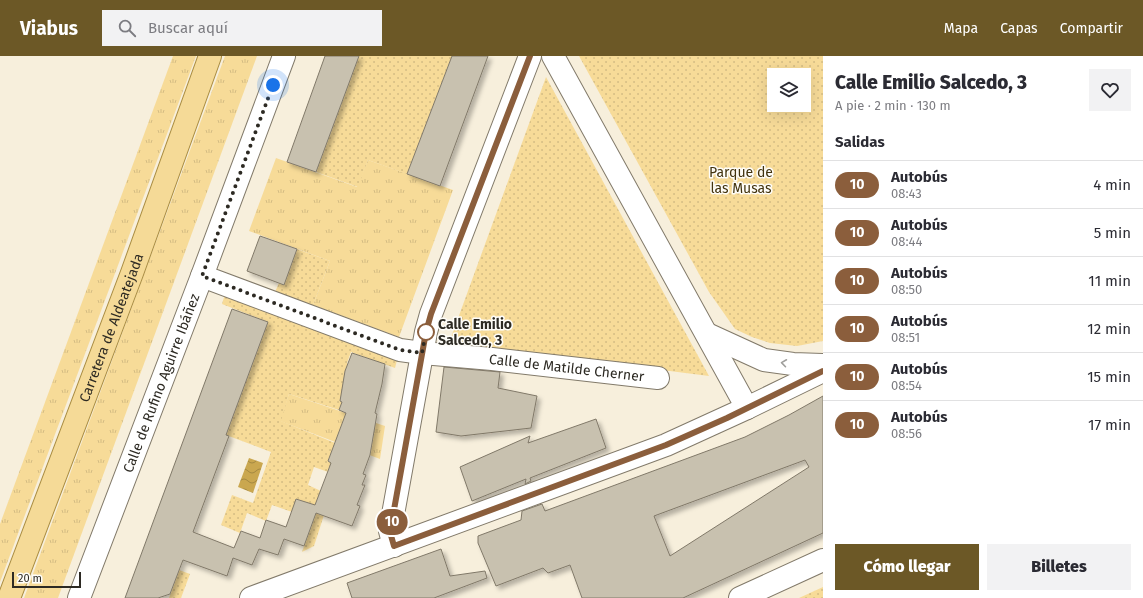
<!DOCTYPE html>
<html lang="es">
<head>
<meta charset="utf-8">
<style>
  :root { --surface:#fff; --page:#f2f2f3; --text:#2b2b33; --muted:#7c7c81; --line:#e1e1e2; --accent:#6c5826 }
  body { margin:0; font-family:"Fira Sans",sans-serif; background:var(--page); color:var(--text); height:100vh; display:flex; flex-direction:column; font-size:15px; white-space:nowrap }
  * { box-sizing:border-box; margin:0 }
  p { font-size:13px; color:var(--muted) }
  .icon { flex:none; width:22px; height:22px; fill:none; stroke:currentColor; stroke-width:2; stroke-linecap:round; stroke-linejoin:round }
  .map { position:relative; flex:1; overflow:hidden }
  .drawer { display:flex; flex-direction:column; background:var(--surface); width:320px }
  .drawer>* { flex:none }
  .badge { padding:0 8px; border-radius:13px; font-size:14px; line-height:26px }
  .controls { position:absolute; left:767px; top:12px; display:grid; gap:8px }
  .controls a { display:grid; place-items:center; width:44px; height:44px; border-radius:0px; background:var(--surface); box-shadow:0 4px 16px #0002; font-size:20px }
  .scale { position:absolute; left:12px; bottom:10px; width:69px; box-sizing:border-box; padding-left:4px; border:2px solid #2d2a23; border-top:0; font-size:11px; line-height:14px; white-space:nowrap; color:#2d2a23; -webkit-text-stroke:3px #fefdf9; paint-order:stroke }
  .you { position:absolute; width:20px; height:20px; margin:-10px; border:3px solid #fff; border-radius:50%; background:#1a73e8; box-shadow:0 0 0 6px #1a73e833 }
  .map>.badge { position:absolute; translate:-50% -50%; box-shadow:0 0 0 2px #fff }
  h2 { padding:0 12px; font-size:15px; line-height:36px }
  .round { display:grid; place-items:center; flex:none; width:42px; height:42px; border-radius:0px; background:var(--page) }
  .head { display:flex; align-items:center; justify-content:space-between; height:68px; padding:0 12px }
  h1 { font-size:19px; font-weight:800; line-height:30px }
  .action { display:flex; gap:8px; margin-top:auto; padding:8px 12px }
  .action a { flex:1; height:46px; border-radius:0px; background:var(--accent); color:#fff; font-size:16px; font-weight:800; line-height:46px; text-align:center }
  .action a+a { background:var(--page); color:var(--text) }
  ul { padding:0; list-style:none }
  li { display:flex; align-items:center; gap:12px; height:48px; padding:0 12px; border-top:1px solid var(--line) }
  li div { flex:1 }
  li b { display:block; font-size:15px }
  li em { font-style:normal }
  li .badge { min-width:44px; font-weight:700; text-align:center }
  header { display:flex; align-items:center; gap:24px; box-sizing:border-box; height:56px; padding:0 20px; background:var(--accent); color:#fff }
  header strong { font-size:19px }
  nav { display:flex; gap:22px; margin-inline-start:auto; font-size:14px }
  .search { width:280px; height:36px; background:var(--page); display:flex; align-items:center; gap:10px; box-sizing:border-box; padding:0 14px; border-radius:0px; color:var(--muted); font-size:15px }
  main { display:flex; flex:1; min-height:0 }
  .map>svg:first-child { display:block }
  .grass { fill:url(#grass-tufts) }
  .park { fill:url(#park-dots); fill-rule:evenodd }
  .water { fill:url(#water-waves) }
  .building { fill:#c8c1af; stroke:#817969; fill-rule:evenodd; filter:url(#shadow) }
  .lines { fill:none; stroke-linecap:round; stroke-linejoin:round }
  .minor-casing { stroke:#827a6a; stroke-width:24 }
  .major-casing { stroke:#aa8d42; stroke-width:24 }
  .minor { stroke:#fff; stroke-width:22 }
  .major { stroke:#f5da97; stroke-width:22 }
  .oneway { stroke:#a09f9c }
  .line-casing { stroke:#fff; stroke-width:9 }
  .line { stroke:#8b5e3c; stroke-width:6 }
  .walk { stroke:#2d2a23; stroke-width:4; stroke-dasharray:0 7.2 }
  .stop-dot { fill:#fff; stroke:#8b5e3c; stroke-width:2 }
  .labels { text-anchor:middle; stroke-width:3; stroke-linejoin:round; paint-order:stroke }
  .park-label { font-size:14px; fill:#42330d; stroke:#fefdf9 }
  .stop-label { font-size:14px; font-weight:bold; fill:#2d2a23; stroke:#fefdf9; text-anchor:start }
  .street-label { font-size:14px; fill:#2d2a23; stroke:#fefdf9 }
</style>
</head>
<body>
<header>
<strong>Viabus</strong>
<div class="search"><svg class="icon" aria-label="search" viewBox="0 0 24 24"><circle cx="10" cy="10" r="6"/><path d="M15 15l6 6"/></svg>Buscar aquí</div>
<nav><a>Mapa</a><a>Capas</a><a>Compartir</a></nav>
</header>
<main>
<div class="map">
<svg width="823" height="542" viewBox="0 0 823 542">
  <defs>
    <pattern id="grass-tufts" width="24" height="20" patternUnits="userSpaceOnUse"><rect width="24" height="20" fill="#f7db98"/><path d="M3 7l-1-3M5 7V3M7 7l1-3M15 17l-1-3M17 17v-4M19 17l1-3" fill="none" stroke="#d4bc83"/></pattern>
    <pattern id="park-dots" width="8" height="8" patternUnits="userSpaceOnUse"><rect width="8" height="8" fill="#f7db98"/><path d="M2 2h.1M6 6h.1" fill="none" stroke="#d4bc83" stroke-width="1.8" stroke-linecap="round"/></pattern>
    <pattern id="water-waves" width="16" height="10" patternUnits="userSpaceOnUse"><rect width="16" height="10" fill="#caa74f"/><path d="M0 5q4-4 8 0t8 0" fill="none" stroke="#a48841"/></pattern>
    <filter id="shadow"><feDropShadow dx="3.5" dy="3.5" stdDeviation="2" flood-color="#0004"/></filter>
  </defs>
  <rect width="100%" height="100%" fill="#f7efdc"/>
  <!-- grass -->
  <g class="grass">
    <polygon points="173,0 196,0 0,526 0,468"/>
    <polygon points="225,0 257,0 58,542 24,542"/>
    <polygon points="276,102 357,131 368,104 453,134 399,281 313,249 330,205 249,175"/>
    <polygon points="289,338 385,370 380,403 280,365"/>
  </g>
  <!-- park -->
  <g class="park">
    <polygon points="359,0 452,0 407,118 368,104 358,131 316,116"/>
    <path d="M579,0H823V285L797,290L770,287L752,281L735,273L709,236ZM774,19H804V49H774Z"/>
    <polygon points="546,21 709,320 449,287"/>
    <polygon points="297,193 330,205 313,249 275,236 279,227 284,228"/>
    <polygon points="225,238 397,304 395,312 351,296 347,307 348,308 340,345 342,346 339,354 289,338 281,365 335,387 328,405 334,408 331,417 314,411 308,429 321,435 317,450 296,443 292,456 272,449 266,465 247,457 240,477 221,469 232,439 253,447 271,396 226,379 268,266 222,248"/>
    <polygon points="316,457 324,459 314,490 302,496"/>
    <polygon points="179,514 190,518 181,542 169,542"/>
    <polygon points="823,531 823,542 799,542"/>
  </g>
  <!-- water -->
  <polygon class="water" points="249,402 263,407 253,437 238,431"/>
  <!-- building -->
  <g class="building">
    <polygon points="325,0 359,0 316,116 287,106"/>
    <polygon points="452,0 488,0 440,130 407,118"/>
    <polygon points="260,180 297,193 284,229 247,215"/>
    <polygon points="232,253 268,266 226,379 229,380 193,476 234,492 241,475 260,482 266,464 286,471 296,443 315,449 331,407 328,405 346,357 339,354 342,346 340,345 345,315 352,297 385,308 382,328 375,357 377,358 370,399 363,418 366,419 362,429 365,429 357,449 360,450 352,470 316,457 304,490 284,483 278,499 259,493 252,509 233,502 227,520 183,504 170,538 158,542 125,542"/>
    <polygon points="444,311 500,316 498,332 537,340 531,372 461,380 436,376"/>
    <path d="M823,340V477L683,542H582L570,509L548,517L543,512L496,530L478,487V480L521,464L522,455L542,448L545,455L745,381L789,359ZM805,404L809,411L670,500L654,460Z"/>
    <polygon points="596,363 606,392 530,422 531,425 525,428 526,423 472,445 460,411 530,380 528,387"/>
    <polygon points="441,493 450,520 485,515 487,522 434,542 352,542 347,527"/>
  </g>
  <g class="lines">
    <defs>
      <g id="minor">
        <polyline points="553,0 747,352"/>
        <path id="s1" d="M202,220L400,294L422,297L492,303L658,322"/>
        <polyline points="707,278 764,304 793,308 823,309"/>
        <polyline points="394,490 390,475 426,276 431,258 530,0"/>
        <path id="s2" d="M79,542L202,220L284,0"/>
        <polyline points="251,542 666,389 747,352 823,315"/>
        <polyline points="740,542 823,504"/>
      </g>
      <g id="major">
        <path id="s3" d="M9,542L132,217L210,0"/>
      </g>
    </defs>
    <!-- minor casing -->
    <use href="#minor" class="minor-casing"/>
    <!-- major casing -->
    <use href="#major" class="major-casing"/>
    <!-- minor -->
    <use href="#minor" class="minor"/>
    <!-- major -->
    <use href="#major" class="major"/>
  </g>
  <!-- one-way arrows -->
  <defs><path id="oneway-chevron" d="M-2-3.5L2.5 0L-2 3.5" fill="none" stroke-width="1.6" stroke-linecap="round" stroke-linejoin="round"/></defs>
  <use class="oneway" href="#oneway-chevron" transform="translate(784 307) rotate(-172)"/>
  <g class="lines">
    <defs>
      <polyline id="line" points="530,0 431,258 426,276 390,476 394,490 666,389 727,362 823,315"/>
    </defs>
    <!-- line casing -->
    <use href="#line" class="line-casing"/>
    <!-- line -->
    <use href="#line" class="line"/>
    <!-- walk -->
    <polyline class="walk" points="273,29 202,220 400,294 422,297 426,276"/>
  </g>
  <!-- markers -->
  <circle class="stop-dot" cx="426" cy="276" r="8"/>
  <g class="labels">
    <!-- park labels -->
    <g class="park-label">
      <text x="741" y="121">Parque de<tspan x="741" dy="16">las Musas</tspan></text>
    </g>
    <!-- stop labels -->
    <g class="stop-label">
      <text x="438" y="273">Calle Emilio<tspan x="438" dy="16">Salcedo, 3</tspan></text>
    </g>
    <!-- street labels -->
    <g class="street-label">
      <text dy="5" stroke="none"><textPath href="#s3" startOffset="289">Carretera de Aldeatejada</textPath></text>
      <text dy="5" stroke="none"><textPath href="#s1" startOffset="379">Calle de Matilde Cherner</textPath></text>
      <text dy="5" stroke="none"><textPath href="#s2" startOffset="230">Calle de Rufino Aguirre Ibáñez</textPath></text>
    </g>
  </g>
</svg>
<div class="controls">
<a><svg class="icon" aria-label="layers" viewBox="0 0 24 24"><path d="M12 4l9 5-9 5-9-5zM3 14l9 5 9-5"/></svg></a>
</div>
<div class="scale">20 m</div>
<div class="you" style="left:273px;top:29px"></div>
<b class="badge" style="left:392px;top:466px;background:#8b5e3c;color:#fff">10</b>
</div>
<section class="drawer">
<div class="head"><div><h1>Calle Emilio Salcedo, 3</h1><p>A pie · 2 min · 130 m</p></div><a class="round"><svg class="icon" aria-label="heart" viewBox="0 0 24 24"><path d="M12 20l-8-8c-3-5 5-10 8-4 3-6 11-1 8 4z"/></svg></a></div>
<h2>Salidas</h2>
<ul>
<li><span class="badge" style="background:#8b5e3c;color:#fff">10</span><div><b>Autobús</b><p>08:43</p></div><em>4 min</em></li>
<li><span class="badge" style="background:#8b5e3c;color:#fff">10</span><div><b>Autobús</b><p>08:44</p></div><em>5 min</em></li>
<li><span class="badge" style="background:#8b5e3c;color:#fff">10</span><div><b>Autobús</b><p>08:50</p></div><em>11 min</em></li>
<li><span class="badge" style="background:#8b5e3c;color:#fff">10</span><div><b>Autobús</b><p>08:51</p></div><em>12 min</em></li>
<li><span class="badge" style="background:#8b5e3c;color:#fff">10</span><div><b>Autobús</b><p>08:54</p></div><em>15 min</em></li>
<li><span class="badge" style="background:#8b5e3c;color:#fff">10</span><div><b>Autobús</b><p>08:56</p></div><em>17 min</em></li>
</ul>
<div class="action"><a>Cómo llegar</a><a>Billetes</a></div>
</section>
</main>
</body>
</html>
